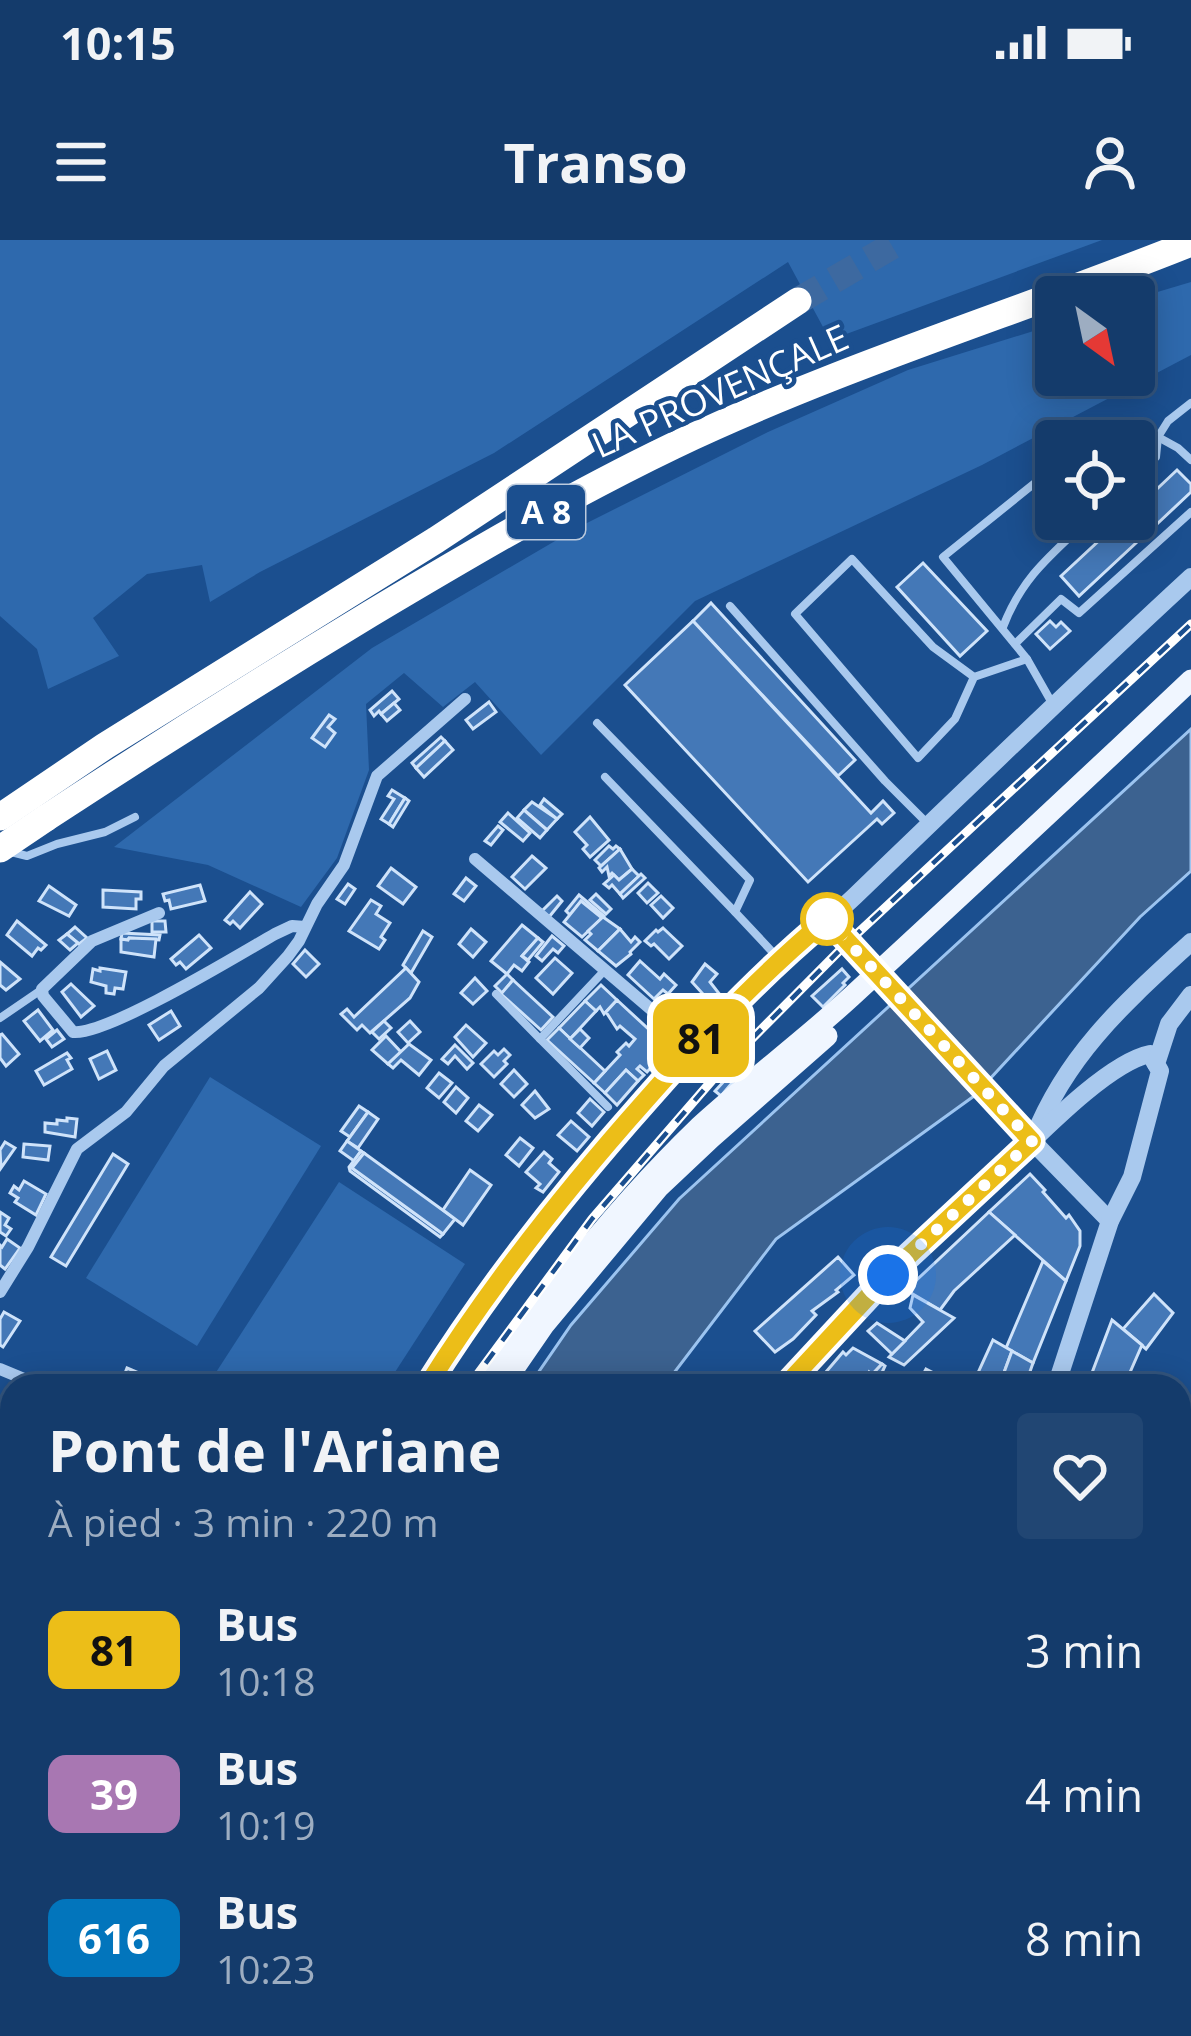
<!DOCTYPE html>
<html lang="fr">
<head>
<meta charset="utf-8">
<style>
  :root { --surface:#143b6b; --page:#214673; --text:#f1f3f6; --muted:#9dadc1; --line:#33557e }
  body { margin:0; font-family:"Open Sans",sans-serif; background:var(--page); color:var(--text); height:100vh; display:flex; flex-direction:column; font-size:45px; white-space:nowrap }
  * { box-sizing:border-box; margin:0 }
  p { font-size:39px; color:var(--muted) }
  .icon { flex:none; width:66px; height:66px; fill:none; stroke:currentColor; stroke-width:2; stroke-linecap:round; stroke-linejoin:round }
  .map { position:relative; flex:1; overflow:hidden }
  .sheet { position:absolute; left:0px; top:1134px; width:1191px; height:663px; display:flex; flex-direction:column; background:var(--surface); border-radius:36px 36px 0 0; box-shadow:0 6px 30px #0003,0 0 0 3px var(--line) }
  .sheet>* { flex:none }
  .badge { padding:0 24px; border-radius:18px; font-size:42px; line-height:78px }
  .needle { width:78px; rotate:147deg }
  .controls { position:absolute; left:1035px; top:36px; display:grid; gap:24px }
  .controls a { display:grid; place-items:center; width:120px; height:120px; border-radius:12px; background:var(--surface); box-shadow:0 6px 30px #0003,0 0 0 3px var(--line); font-size:60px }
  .you { position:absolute; width:60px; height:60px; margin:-30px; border:9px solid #fff; border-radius:50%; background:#1a73e8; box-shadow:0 0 0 18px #1a73e833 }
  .map>.badge { position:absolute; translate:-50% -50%; box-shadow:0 0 0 6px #fff }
  .round { display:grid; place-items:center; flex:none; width:126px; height:126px; border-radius:12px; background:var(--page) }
  .headline { display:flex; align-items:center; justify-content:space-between; height:204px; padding:0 48px }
  h1 { font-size:57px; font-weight:700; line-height:90px }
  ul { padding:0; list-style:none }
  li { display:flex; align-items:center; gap:36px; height:144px; padding:0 48px }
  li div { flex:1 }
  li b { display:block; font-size:45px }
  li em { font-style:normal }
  li .badge { min-width:132px; font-weight:700; text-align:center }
  .status { display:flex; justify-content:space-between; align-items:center; height:84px; padding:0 60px; background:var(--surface); direction:ltr }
  .status svg { height:33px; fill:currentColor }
  header { display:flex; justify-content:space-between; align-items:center; height:156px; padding:0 48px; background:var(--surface); font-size:54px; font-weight:700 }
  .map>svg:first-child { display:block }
  .green { fill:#2e69ad }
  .water { fill:#3c6290; stroke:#9cc4f0; stroke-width:3 }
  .pier { fill:#1b4f8f }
  .building { fill:#4478b7; stroke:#cfe3fa; stroke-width:3 }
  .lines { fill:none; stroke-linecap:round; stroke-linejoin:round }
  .motorway-tunnel { stroke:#3d69a0; stroke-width:27; stroke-dasharray:27 14; stroke-linecap:butt }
  .service { stroke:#a9c9ee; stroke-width:8 }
  .minor { stroke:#a9c9ee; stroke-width:12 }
  .tertiary { stroke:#a9c9ee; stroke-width:18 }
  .primary { stroke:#f0f6ff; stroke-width:21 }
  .motorway { stroke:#fff; stroke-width:27 }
  .rail-casing { stroke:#fff; stroke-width:9 }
  .rail { stroke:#1b4f8f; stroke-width:4.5; stroke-dasharray:14; stroke-linecap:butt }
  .tertiary-bridge { stroke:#a9c9ee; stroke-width:18 }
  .motorway-bridge { stroke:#fff; stroke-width:27 }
  .line-casing { stroke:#fff; stroke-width:27 }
  .line { stroke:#ecbe18; stroke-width:18 }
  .walk { stroke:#fff; stroke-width:12; stroke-dasharray:0 21.6 }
  .stop-dot { fill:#fff; stroke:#ecbe18; stroke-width:6 }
  .labels { text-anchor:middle; stroke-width:9; stroke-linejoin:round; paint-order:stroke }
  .shield { fill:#1b4f8f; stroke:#bbcadd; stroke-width:3 }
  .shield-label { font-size:33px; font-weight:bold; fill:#fff }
  .street-label { font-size:36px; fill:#fff; stroke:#1b4f8f }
</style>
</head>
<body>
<div class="status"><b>10:15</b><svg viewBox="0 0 49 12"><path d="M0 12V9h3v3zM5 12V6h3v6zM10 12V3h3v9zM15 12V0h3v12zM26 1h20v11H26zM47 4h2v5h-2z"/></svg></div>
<header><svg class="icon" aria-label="menu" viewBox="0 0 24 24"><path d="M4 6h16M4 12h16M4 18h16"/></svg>Transo<svg class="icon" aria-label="person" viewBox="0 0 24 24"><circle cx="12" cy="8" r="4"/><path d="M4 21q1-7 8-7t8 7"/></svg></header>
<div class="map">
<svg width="1191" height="1796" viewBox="0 0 1191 1796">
  <rect width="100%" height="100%" fill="#1b4f8f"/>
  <!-- green -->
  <g class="green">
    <polygon points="0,0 1102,0 830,100 788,22 494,213 260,332 210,362 202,325 147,334 93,378 119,416 48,449 37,409 0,376"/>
    <polygon points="1191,42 1191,115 982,225 695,361 541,515 475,442 443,467 404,433 366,464 369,530 337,618 301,667 208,625 114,607 372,408 579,287 768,192 908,130 1056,84 1056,135 1134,135 1134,59"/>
    <polygon points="210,837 321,906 197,1106 86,1038"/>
    <polygon points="339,942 465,1024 386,1146 227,1146 213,1137"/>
  </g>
  <!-- water -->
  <g class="water">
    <polygon points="1191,489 1191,631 1140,677 974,856 776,999 664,1146 529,1146 571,1085 679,959"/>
    <polygon points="256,1785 374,1785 371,1796 253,1796"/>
  </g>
  <!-- pier -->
  <polygon class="pier" points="902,746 994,844 979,861 885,761"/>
  <!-- building -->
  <g class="building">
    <polygon points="1177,230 1191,244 1191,252 1157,284 1139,266"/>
    <polygon points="1118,283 1136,303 1079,356 1061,336"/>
    <polygon points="923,323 987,391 960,416 897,347"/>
    <polygon points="711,363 855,520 838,536 693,381"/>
    <polygon points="693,381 871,573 883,561 894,573 882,584 877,579 808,642 625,445"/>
    <polygon points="1050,381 1056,387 1061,382 1070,391 1050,409 1036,394"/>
    <polygon points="392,451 399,459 381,474 379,471 374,476 370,470"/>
    <polygon points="489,462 496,472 473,489 466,480"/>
    <polygon points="394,463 400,470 387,481 381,474"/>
    <polygon points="329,475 335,479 328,487 335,493 325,507 312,498"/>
    <polygon points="441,497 445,501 416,528 412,523"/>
    <polygon points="445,501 453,510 424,537 416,528"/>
    <polygon points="392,550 405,558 389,584 381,579 394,559 388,556"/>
    <polygon points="405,558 409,561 393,587 389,584"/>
    <polygon points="544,559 562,574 557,579 540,565"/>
    <polygon points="532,562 557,579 547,590 524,570"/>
    <polygon points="524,570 547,590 540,598 517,578"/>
    <polygon points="508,573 530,593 523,601 500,582"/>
    <polygon points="590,577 609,600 590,617 583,609 587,605 575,592"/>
    <polygon points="498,586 503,590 491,605 485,601"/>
    <polygon points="609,606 613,609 616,606 620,609 601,626 595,620"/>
    <polygon points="620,609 632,629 619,640 612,633 609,636 607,627 602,632 599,628"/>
    <polygon points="532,616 546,628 525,649 512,637"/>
    <polygon points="391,628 416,647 403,664 378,646"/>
    <polygon points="632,629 639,636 620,654 612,645 609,648 604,644 614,635 619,640"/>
    <polygon points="641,634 645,638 623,658 620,654"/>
    <polygon points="466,638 476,646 464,661 454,654"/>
    <polygon points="648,643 658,653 647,663 638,653"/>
    <polygon points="348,644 355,649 345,664 337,659"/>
    <polygon points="200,645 205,661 171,669 169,660 165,661 163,654"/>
    <polygon points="49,646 76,665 69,676 39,661"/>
    <polygon points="103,650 141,652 141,659 136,659 136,669 103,667"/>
    <polygon points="250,652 262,664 240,688 233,681 230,684 225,680"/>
    <polygon points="596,654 611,669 606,674 590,660"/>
    <polygon points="579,655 604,676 602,678 581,661 570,675 566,671"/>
    <polygon points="557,656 562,661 549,677 542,671"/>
    <polygon points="661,656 673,668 663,678 651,665"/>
    <polygon points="371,660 381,666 376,674 390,683 381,697 385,700 379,709 349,691"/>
    <polygon points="581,661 602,678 582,697 564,682"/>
    <polygon points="603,677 620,689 598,711 585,700 591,694 588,691"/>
    <polygon points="17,681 46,705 41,710 38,708 32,716 7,695"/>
    <polygon points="152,681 165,681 166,692 152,692"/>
    <polygon points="522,685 538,698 522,716 529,722 522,731 514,725 507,734 491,721"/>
    <polygon points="75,687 87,698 79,704 67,694"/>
    <polygon points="663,688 682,706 669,719 654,704 651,706 645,701 656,690 658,692"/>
    <polygon points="471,689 486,702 473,717 459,704"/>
    <polygon points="620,689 631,702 635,697 640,702 630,712 631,714 616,726 598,711"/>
    <polygon points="423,691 432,697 411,733 403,725"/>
    <polygon points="122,693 160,695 159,700 129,698 128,700 121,699"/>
    <polygon points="67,694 78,703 70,710 59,700"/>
    <polygon points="199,695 211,708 186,729 180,722 176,725 171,719"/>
    <polygon points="552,696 564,706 558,713 553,709 542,721 536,716"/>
    <polygon points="129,698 156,699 154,717 121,712 121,699 128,700"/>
    <polygon points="538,698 543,702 528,720 522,716"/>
    <polygon points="305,710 319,724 306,737 293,724"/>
    <polygon points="555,718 572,733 553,754 536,738"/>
    <polygon points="640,721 660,739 664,734 676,745 668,754 663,750 654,759 628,735"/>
    <polygon points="0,722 20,739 6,750 0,745"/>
    <polygon points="705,724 717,734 710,742 721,756 712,764 692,742"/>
    <polygon points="100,728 126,732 123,749 115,748 114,754 106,753 106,746 91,742 93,729 100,731"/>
    <polygon points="406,728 419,742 410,758 370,793 362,785 357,790 341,774 347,769 354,777"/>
    <polygon points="842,729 849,737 843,743 845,745 823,767 812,756"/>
    <polygon points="507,734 513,740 502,753 495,746"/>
    <polygon points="475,738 487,751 473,764 461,753"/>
    <polygon points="513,740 553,777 541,790 501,754"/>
    <polygon points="71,744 94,766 81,777 62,752"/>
    <polygon points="601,745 617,760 604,774 600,767 596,771 585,761"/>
    <polygon points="617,760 669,808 647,832 640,826 637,829 644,835 638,841 626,830 605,853 594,843 620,815 617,812 626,803 629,806 635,799 620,786 617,789 606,772"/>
    <polygon points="585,761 596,771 570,799 559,788"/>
    <polygon points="38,770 53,790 40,801 24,781"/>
    <polygon points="171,771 180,786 159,800 149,785"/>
    <polygon points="384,781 391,788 379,799 372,792"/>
    <polygon points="410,781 420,792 408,803 398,792"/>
    <polygon points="466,785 486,803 473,817 455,797"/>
    <polygon points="559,788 605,831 594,843 547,800"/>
    <polygon points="580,789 589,798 580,808 570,799"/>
    <polygon points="57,790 64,799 52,807 46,799"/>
    <polygon points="2,794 19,814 6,826 0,818 0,795"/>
    <polygon points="386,796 401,812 388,824 372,810"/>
    <polygon points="409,804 431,820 419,835 401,820 393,828 388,824"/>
    <polygon points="455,805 473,823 467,829 455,816 448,824 442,819"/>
    <polygon points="504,809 510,815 504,821 507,824 494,837 481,824 494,811 498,815"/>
    <polygon points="107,811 116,830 99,839 90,819"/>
    <polygon points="67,813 71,818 67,820 72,829 44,845 36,831"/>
    <polygon points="738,826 743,830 721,856 715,851"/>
    <polygon points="514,830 527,844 514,857 501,844"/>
    <polygon points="626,830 638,841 617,865 605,853"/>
    <polygon points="439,833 452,843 439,858 427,848"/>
    <polygon points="456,847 468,858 456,873 444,862"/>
    <polygon points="535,851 549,869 535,878 522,865"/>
    <polygon points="590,859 604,872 592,886 578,873"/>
    <polygon points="479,865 492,875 478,891 466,881"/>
    <polygon points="359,866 368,872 350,897 341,891"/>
    <polygon points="368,872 378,879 358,908 347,901"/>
    <polygon points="67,878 77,879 75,897 45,892 45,883 57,884 57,880 67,881"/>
    <polygon points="571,881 589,897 577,911 558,895"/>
    <polygon points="520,898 533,908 519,926 506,915"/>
    <polygon points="347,901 361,911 354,921 340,911"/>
    <polygon points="5,902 15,908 1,928 0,910"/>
    <polygon points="24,904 50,906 48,920 23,917"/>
    <polygon points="361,911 364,913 352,928 443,994 440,997 350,931 349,927"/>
    <polygon points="544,912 552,919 549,923 559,932 543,952 536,948 540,944 526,932"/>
    <polygon points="364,913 455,979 443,994 352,928"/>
    <polygon points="113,914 128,924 66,1026 51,1017"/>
    <polygon points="470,930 491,945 463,985 443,970"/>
    <polygon points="1030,934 1045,950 1043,952 1066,978 1069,975 1080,991 1080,1006 1066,1041 989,972"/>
    <polygon points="24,941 46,954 36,975 15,962 18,958 10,953 14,946 19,950"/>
    <polygon points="0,972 9,978 5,985 11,989 6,996 0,992"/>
    <polygon points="989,972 1015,995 954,1051 940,1070 906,1050"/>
    <polygon points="7,999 20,1008 5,1029 0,1025 0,1005 2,1007"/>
    <polygon points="838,1017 854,1035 836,1050 838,1052 812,1071 816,1075 793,1099 775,1112 755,1091"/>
    <polygon points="1043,1021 1066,1041 1033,1123 1006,1108"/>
    <polygon points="1154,1054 1173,1073 1146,1109 1123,1089"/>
    <polygon points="913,1055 954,1078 904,1125 889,1117 923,1082 910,1068"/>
    <polygon points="4,1072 20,1081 3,1107 0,1105 0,1079"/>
    <polygon points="1112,1080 1142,1105 1124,1146 1087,1146"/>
    <polygon points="877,1083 905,1101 892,1114 868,1091"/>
    <polygon points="993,1100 1012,1111 999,1146 972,1146"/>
    <polygon points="853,1108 882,1124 872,1135 869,1132 861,1146 814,1146 843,1112 846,1115"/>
    <polygon points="1012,1111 1033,1123 1025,1146 999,1146"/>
    <polygon points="882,1124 885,1126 879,1139 892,1146 861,1146"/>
    <polygon points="127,1128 153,1139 150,1146 120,1146"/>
    <polygon points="926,1129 951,1142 949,1146 918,1144"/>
    <polygon points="1191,1219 1191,1247 1179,1242"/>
    <polygon points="0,1275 12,1280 12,1495 0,1490"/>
    <polygon points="1191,1319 1191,1343 1185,1344 1188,1339 1179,1335 1179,1332 1185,1331 1183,1320"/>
    <polygon points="1191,1535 1191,1583 1179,1574 1179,1557"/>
    <polygon points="0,1550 12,1555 12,1642 0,1637"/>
    <polygon points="1179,1642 1185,1647 1180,1653 1185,1657 1191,1653 1191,1673 1179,1685"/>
    <polygon points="9,1735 12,1736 12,1785 48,1785 47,1796 5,1796"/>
    <polygon points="115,1785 141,1785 139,1796 113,1796"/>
    <polygon points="835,1785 867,1785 871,1788 868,1796 831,1796"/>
    <polygon points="895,1785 915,1785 928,1796 907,1796"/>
    <polygon points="915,1785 995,1785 989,1796 928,1796"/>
    <polygon points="1054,1785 1056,1785 1068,1796 1044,1796"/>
    <polygon points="1086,1785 1116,1785 1105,1796 1099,1791 1096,1794"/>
  </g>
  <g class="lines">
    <!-- motorway-tunnel -->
    <polyline class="motorway-tunnel" points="798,61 902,0"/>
    <!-- service -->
    <g class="service">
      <polyline points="1191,163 1168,181 1158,197 1178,208 1191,220"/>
      <path d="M1087,201C1111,181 1130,183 1158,197L1156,217L1134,237"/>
      <polyline points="730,366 885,541 927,583"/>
      <path d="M1003,387C1022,337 1051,315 1089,279"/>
      <polyline points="1015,404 1061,359 1079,373 1191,272"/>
      <polyline points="974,437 955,479 918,518 795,374 852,319 933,407 974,437 1027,419"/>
      <polyline points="1052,463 1027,419 943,317 1056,226"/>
      <polyline points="597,483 750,640 735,672 779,719"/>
      <polyline points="605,537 735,672"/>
      <polyline points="11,612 27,616 57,604 105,592 135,577"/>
      <polyline points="605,730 540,799 608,867"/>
      <polyline points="496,754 540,799"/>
      <polyline points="0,778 41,750"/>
      <polyline points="0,1663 12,1666"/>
      <polyline points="99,1796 99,1785"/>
    </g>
    <!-- minor -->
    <g class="minor">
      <polyline points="475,619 694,806"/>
      <path d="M159,673L92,701L42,749L43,756L73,792C106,796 240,714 275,694L292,686L305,687"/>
      <polyline points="0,1052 28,1007 77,909 126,872 164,826 259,748 288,716 299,701 317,664 344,625 377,536 465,459"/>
      <polyline points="0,1129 41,1146"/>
      <polyline points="1179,1390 1191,1397"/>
      <polyline points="1179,1501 1191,1478"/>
      <polyline points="1179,1590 1191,1599"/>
      <polyline points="1179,1725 1191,1736"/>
      <polyline points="1179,1780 1191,1769"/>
      <polyline points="626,1796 630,1785"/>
      <polyline points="1017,1796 1023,1785"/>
      <polyline points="1159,1796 1173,1785"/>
    </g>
    <!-- tertiary -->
    <g class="tertiary">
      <polyline points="827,679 871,729"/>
      <polyline points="998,866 1110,981"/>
      <path d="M1034,897C1068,812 1126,762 1191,702"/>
      <path d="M427,1146C515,1006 622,874 740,758C776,722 818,691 855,656C966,549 1077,442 1191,337"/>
      <path d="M785,1146C850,1068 926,1001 1000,932C1034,900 1106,823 1150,814L1156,824"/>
      <polyline points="1056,1146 1110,981 1132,937 1160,831 1156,824 1169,784 1191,755"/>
      <polyline points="529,1785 557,1796"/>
      <polyline points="167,1796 169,1785"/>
      <polyline points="481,1796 484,1785"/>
      <polyline points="799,1796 803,1785"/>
    </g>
    <!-- primary -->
    <g class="primary">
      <path d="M484,1146C548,1054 618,965 699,887C748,842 802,802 851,757C965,652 1078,547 1191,440"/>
      <polyline points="502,1146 544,1085 659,947 711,898 827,796"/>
      <polyline points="232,1796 234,1785"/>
    </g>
    <!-- motorway -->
    <g class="motorway">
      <polyline points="0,577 105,506 436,300 798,61"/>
      <path d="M46,578C153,508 261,440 370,374C469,315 569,256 673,206C841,126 1019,72 1191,3"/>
    </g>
    <defs>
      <g id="rail">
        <polyline points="469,1146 592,979 721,830 847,703 1191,384"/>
        <polyline points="204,1796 206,1785"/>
      </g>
    </defs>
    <!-- rail casing -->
    <use href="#rail" class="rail-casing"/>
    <!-- rail -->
    <use href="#rail" class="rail"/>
    <!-- tertiary-bridge -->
    <polyline class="tertiary-bridge" points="871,729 998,866"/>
    <!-- motorway-bridge -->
    <polyline class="motorway-bridge" points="0,609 46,578"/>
  </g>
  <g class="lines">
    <defs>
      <path id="line" d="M427,1146C491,1044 565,951 645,861C702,796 761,734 827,679L1032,901L888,1035L785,1146"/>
    </defs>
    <!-- line casing -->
    <use href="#line" class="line-casing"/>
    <!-- line -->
    <use href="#line" class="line"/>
    <!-- walk -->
    <polyline class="walk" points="827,679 1032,901 888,1035"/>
  </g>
  <!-- markers -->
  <circle class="stop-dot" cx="827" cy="679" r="24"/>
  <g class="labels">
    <!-- shield labels -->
    <rect class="shield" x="507" y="245" width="78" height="54" rx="9"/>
    <g class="shield-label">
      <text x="546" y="284">A 8</text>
    </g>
    <!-- street labels -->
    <g class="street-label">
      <text transform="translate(720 151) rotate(-24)" y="13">LA PROVENÇALE</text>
    </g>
  </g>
</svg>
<div class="controls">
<a><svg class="needle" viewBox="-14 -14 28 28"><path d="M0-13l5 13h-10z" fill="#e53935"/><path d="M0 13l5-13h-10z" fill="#9dadc1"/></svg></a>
<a><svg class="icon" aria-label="locate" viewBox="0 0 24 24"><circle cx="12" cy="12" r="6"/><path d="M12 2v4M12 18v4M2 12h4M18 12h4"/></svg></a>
</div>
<div class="you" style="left:888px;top:1035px"></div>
<b class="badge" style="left:701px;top:798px;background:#ecbe18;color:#111">81</b>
<section class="sheet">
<div class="headline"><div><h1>Pont de l'Ariane</h1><p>À pied · 3 min · 220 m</p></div><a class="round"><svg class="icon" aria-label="heart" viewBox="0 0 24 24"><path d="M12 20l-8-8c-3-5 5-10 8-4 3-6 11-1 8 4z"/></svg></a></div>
<ul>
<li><span class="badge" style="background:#ecbe18;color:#111">81</span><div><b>Bus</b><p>10:18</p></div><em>3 min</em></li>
<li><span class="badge" style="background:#a877b2;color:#fff">39</span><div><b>Bus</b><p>10:19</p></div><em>4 min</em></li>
<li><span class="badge" style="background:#0275bc;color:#fff">616</span><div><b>Bus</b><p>10:23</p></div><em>8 min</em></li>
</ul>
</section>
</div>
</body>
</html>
